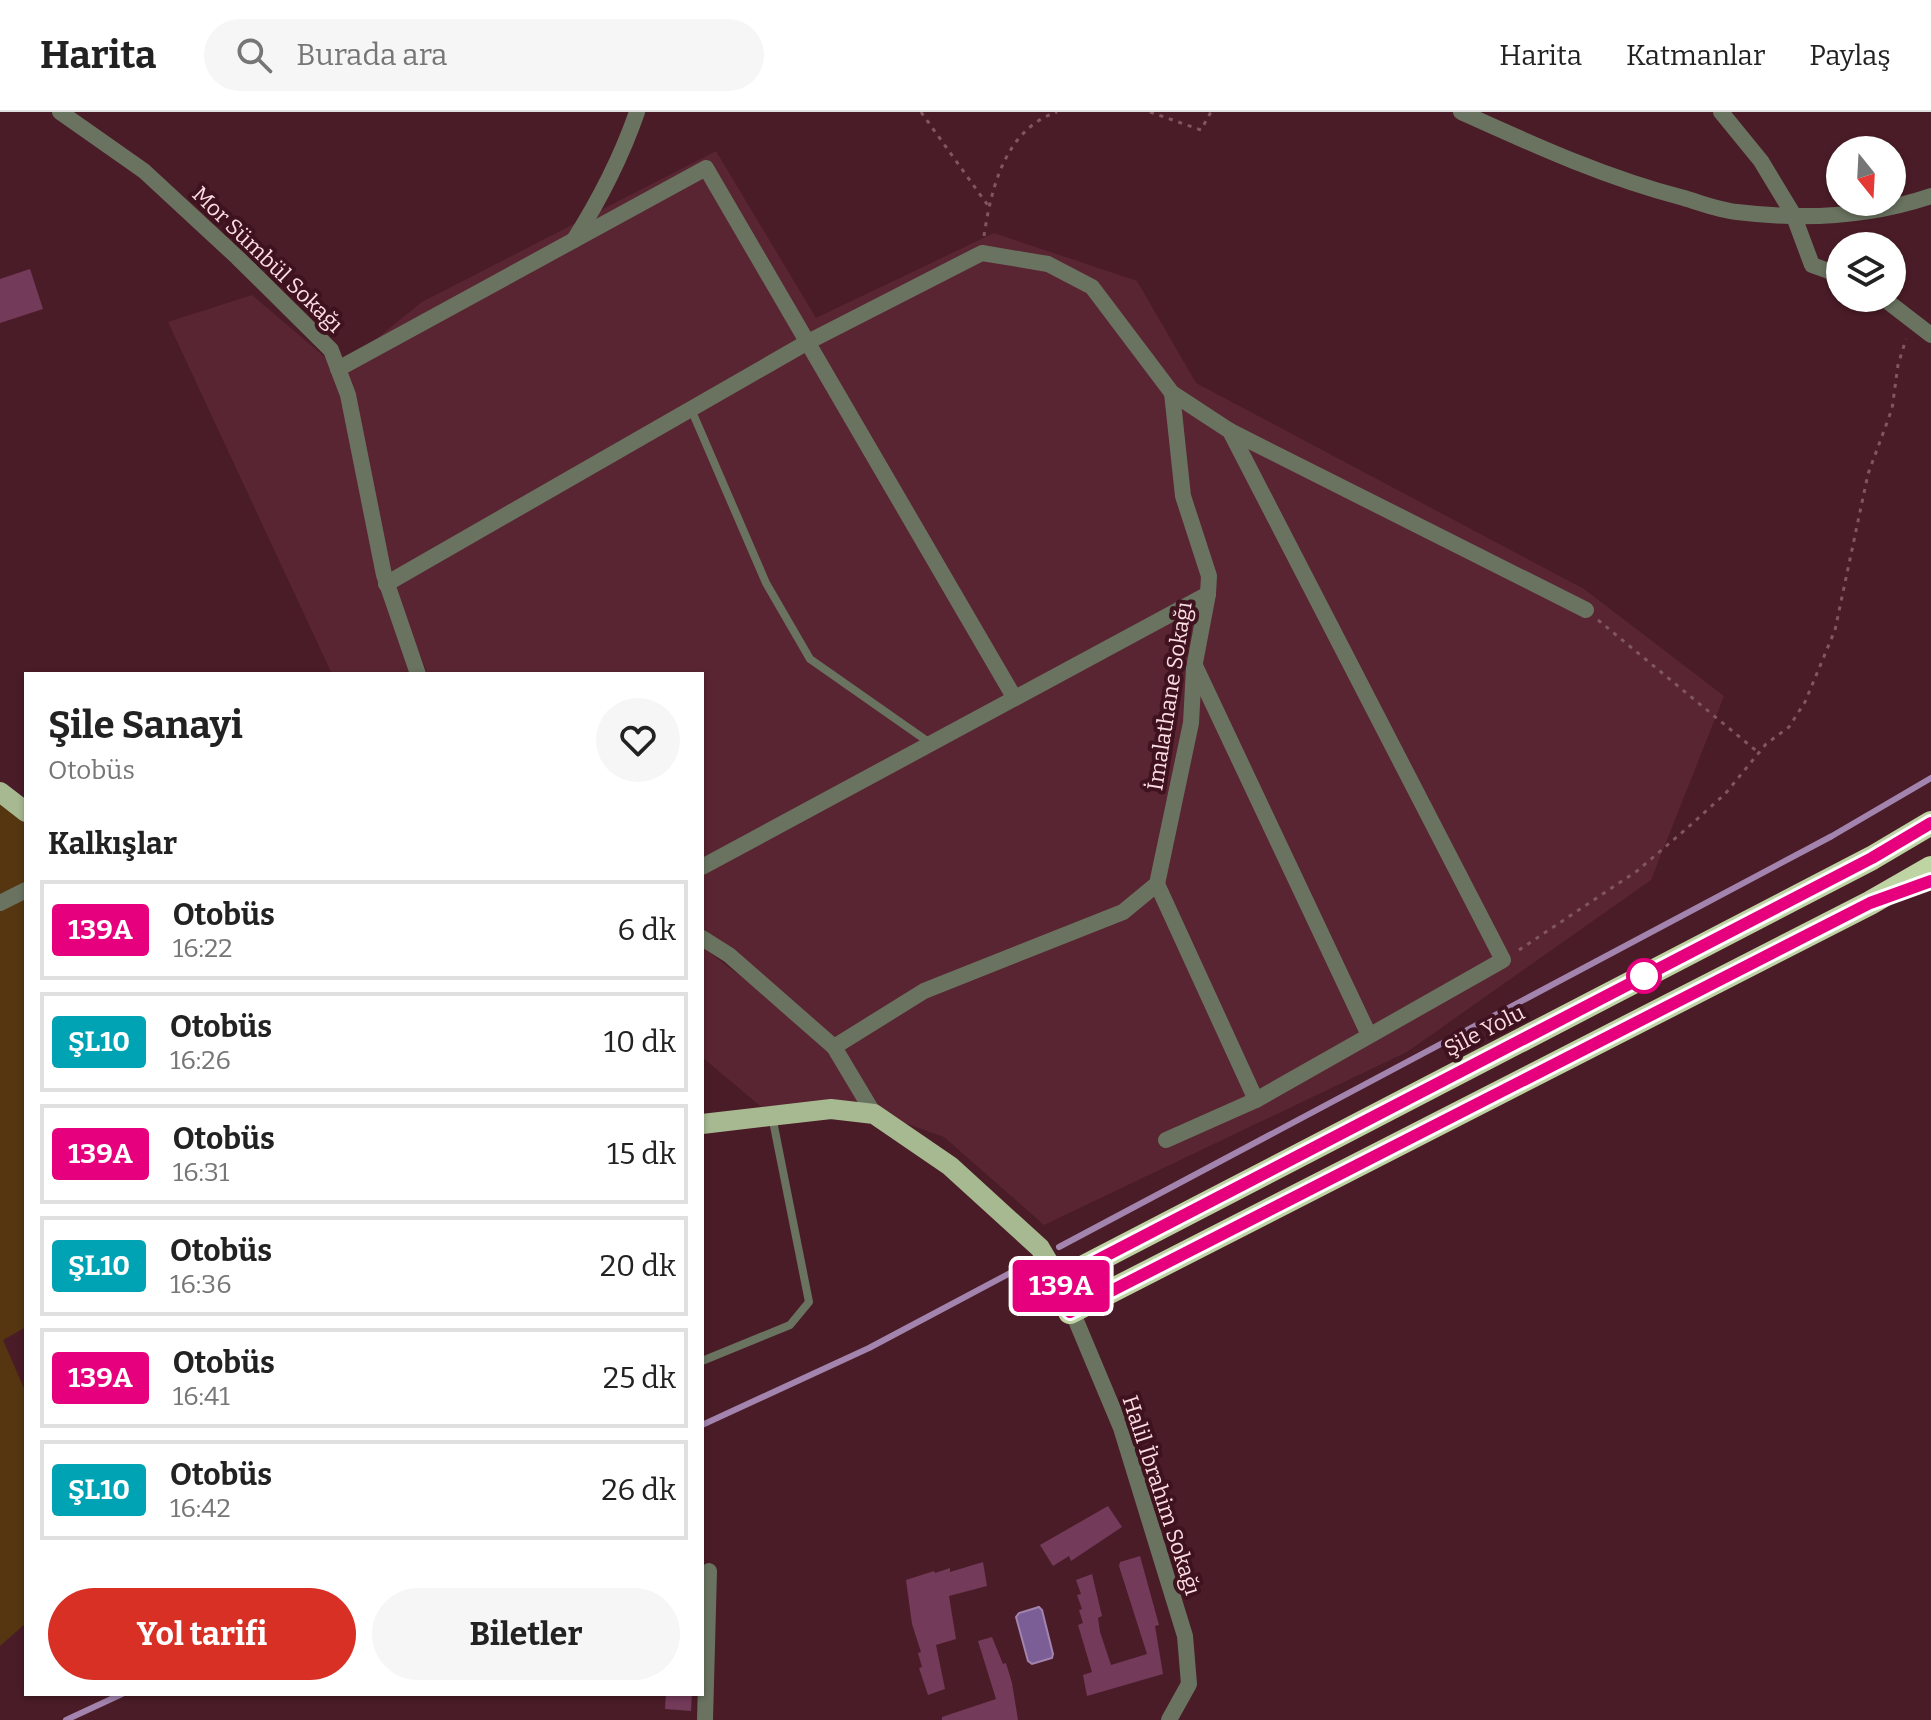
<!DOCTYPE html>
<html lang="tr">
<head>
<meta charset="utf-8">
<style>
  :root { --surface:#fff; --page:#f6f6f6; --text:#222; --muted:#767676; --line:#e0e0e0; --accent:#d93025 }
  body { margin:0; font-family:Bitter,serif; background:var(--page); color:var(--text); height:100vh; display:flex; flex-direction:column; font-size:30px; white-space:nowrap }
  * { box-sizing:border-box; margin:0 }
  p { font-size:26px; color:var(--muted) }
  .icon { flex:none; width:44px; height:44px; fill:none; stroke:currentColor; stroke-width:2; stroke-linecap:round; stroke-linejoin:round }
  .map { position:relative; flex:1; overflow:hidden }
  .side { position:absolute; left:24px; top:560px; width:680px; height:1024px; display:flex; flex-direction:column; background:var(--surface); border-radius:0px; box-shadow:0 2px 6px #0004 }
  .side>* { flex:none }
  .badge { padding:0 16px; border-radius:6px; font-size:28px; line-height:52px }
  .needle { width:52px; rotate:162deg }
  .tools { position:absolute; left:1826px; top:24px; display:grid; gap:16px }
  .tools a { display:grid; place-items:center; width:80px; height:80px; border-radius:50%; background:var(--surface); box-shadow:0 2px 6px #0004; font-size:40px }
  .map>.badge { position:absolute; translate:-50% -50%; box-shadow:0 0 0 4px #fff }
  h2 { padding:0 24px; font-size:30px; line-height:72px }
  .round { display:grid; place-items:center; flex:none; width:84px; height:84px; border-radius:42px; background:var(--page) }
  .headline { display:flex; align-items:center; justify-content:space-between; height:136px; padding:0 24px }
  h1 { font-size:38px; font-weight:700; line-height:60px }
  .primary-button { display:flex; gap:16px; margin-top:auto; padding:16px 24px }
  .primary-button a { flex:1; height:92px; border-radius:48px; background:var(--accent); color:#fff; font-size:32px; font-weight:700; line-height:92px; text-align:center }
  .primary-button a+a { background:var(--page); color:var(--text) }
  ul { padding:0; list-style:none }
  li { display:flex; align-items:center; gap:24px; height:100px; margin:0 16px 12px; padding:0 8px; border:4px solid var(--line); border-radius:0px }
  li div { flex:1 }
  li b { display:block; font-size:30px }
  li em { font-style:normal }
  li .badge { min-width:88px; font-weight:700; text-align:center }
  header { display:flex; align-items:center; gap:48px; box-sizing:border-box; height:112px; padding:0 40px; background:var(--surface); border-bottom:2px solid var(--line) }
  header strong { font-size:38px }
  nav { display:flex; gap:44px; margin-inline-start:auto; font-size:28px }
  .search { width:560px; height:72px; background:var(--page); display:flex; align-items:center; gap:20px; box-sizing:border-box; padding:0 28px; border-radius:44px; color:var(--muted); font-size:30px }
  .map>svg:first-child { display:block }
  .built { fill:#592532 }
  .green { fill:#563610 }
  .water { fill:#7c5e97; stroke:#a284ae; stroke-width:2 }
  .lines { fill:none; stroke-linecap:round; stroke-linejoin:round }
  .stream { stroke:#a284ae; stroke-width:6 }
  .building { fill:#743a5a }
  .path { stroke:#805760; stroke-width:3; stroke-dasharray:4 6; stroke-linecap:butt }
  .lane { stroke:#6a7360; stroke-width:8 }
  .street { stroke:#6a7360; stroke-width:16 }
  .primary { stroke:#a7b990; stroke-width:20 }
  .highway { stroke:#bed4a3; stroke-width:24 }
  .line-casing { stroke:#fff; stroke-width:18 }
  .line { stroke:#e6007e; stroke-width:12 }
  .stop-dot { fill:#fff; stroke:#e6007e; stroke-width:4 }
  .labels { text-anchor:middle; stroke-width:8; stroke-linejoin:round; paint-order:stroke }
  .street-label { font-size:22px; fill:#fcdde2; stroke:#3e121e }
</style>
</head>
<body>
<header>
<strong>Harita</strong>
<div class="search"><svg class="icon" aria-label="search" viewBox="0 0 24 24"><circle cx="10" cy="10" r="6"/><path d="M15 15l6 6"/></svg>Burada ara</div>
<nav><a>Harita</a><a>Katmanlar</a><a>Paylaş</a></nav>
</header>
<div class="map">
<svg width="1931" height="1608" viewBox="0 0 1931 1608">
  <rect width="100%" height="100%" fill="#4a1c27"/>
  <!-- built -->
  <polygon class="built" points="716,39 816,206 994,121 1137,169 1196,271 1584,477 1724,584 1651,768 1407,940 1044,1113 944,1025 874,1000 772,1004 702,945 702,835 817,922 702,822 702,562 428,562 390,472 386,472 422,562 332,562 168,210 252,183 339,257 422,190"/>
  <!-- green -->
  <polygon class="green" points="0,680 26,700 26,1215 3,1228 26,1281 26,1511 0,1534"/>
  <!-- water -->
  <polygon class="water" points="1039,1495 1042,1498 1053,1542 1052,1546 1032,1552 1028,1549 1016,1505 1019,1501"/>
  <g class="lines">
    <!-- stream -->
    <g class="stream">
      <polyline points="1059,1135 1832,724 1931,666"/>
      <polyline points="702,1313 869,1236 1029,1151"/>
      <polyline points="66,1608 122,1582"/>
    </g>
  </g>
  <!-- building -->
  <g class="building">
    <polygon points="30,157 43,197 0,211 0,167"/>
    <polygon points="1108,1394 1122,1415 1071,1449 1069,1444 1053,1454 1040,1433"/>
    <polygon points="1140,1444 1159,1513 1155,1514 1163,1562 1087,1584 1083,1563 1092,1560 1078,1513 1083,1511 1079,1498 1082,1497 1077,1483 1081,1482 1076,1468 1092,1462 1102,1504 1098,1506 1100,1520 1111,1553 1147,1542 1119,1454 1120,1450"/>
    <polygon points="983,1450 987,1474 949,1484 956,1527 936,1533 945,1577 928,1583 919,1556 922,1555 918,1541 921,1540 912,1512 906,1468 934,1459 935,1461 950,1456 950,1460"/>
    <polygon points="992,1525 1003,1552 1006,1551 1012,1571 1018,1608 942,1608 942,1605 996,1587 978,1529"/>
    <polygon points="666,1582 692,1582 691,1599 665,1597"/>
  </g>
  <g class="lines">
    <!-- path -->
    <g class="path">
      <polyline points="921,0 989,95"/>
      <polyline points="1150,0 1201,18 1211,0"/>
      <path d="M984,124C991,77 1005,17 1057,0"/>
      <polyline points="1598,508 1759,641"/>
      <polyline points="1519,838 1637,759 1685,718 1725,682 1766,632 1789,615 1805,590 1835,518 1868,362 1892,297 1898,253 1906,227"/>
    </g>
    <!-- lane -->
    <g class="lane">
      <polyline points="691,297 766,471 810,547 930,631"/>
      <polyline points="702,1249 790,1213 809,1190 772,1004"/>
    </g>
    <!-- street -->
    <g class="street">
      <polyline points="60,0 144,59 237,145 331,238 348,283 384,463 418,562"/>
      <path d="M1461,0C1534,33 1606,66 1684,86C1701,91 1719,98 1737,100C1802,108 1869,105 1931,84"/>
      <polyline points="1721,0 1761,49 1793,102 1812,153 1840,163"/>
      <path d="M574,128C600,87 621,46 637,0"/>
      <polyline points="1883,186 1931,223"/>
      <polyline points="338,257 706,56 1014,585"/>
      <polyline points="1230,319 1586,498"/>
      <polyline points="386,472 806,231 982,141 1048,152 1092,175 1172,281 1230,319 1503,848 1256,988 1166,1028"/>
      <polyline points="1196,556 1369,923"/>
      <polyline points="702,755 1208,482"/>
      <polyline points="1157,772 1256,988"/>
      <polyline points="0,791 26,778"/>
      <polyline points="702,826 729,843 834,935 874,1002"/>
      <polyline points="834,935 924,879 1123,800 1157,772 1191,611 1194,556 1208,482 1209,464 1183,384 1172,281"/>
      <polyline points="1059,1168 1121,1316 1185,1524 1189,1572 1169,1608"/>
      <polyline points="705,1608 709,1459"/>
    </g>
    <!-- primary -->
    <g class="primary">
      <polyline points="0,680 26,700"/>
      <polyline points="702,1012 831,997 874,1002 950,1054 1040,1136 1059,1168"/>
    </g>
    <!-- highway -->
    <g class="highway">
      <polyline points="1059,1168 1872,746 1931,711"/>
      <polyline points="1070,1200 1870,791 1931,756"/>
    </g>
  </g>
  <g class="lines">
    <defs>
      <polyline id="line" points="1931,711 1872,746 1059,1168 1070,1200 1870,791 1931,769"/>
    </defs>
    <!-- line casing -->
    <use href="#line" class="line-casing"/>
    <!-- line -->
    <use href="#line" class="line"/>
  </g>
  <!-- markers -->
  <circle class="stop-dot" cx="1644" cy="864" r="16"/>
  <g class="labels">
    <!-- street labels -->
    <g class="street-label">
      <text transform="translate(268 147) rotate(44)" y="8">Mor Sümbül Sokağı</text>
      <text transform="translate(1169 584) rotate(-81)" y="8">İmalathane Sokağı</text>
      <text transform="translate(1484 918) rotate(-27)" y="8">Şile Yolu</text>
      <text transform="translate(1162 1383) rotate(72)" y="8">Halil İbrahim Sokağı</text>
    </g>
  </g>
</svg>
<div class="tools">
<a><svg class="needle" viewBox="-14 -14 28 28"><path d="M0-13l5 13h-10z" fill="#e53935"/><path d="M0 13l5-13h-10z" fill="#767676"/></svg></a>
<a><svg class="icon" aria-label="layers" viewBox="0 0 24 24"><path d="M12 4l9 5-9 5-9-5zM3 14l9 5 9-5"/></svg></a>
</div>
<b class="badge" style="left:1061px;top:1174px;background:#e6007e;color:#fff">139A</b>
<section class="side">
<div class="headline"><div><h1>Şile Sanayi</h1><p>Otobüs</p></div><a class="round"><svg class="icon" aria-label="heart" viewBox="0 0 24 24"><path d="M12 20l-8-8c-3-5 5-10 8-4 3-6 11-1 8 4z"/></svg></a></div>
<h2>Kalkışlar</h2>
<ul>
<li><span class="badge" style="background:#e6007e;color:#fff">139A</span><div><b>Otobüs</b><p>16:22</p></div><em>6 dk</em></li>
<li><span class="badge" style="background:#00a3b4;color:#fff">ŞL10</span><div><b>Otobüs</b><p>16:26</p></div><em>10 dk</em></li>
<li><span class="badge" style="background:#e6007e;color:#fff">139A</span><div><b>Otobüs</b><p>16:31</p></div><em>15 dk</em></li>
<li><span class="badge" style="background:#00a3b4;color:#fff">ŞL10</span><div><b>Otobüs</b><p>16:36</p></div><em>20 dk</em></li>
<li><span class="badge" style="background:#e6007e;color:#fff">139A</span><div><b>Otobüs</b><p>16:41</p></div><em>25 dk</em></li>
<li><span class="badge" style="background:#00a3b4;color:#fff">ŞL10</span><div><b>Otobüs</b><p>16:42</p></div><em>26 dk</em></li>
</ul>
<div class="primary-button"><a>Yol tarifi</a><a>Biletler</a></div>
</section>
</div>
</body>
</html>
